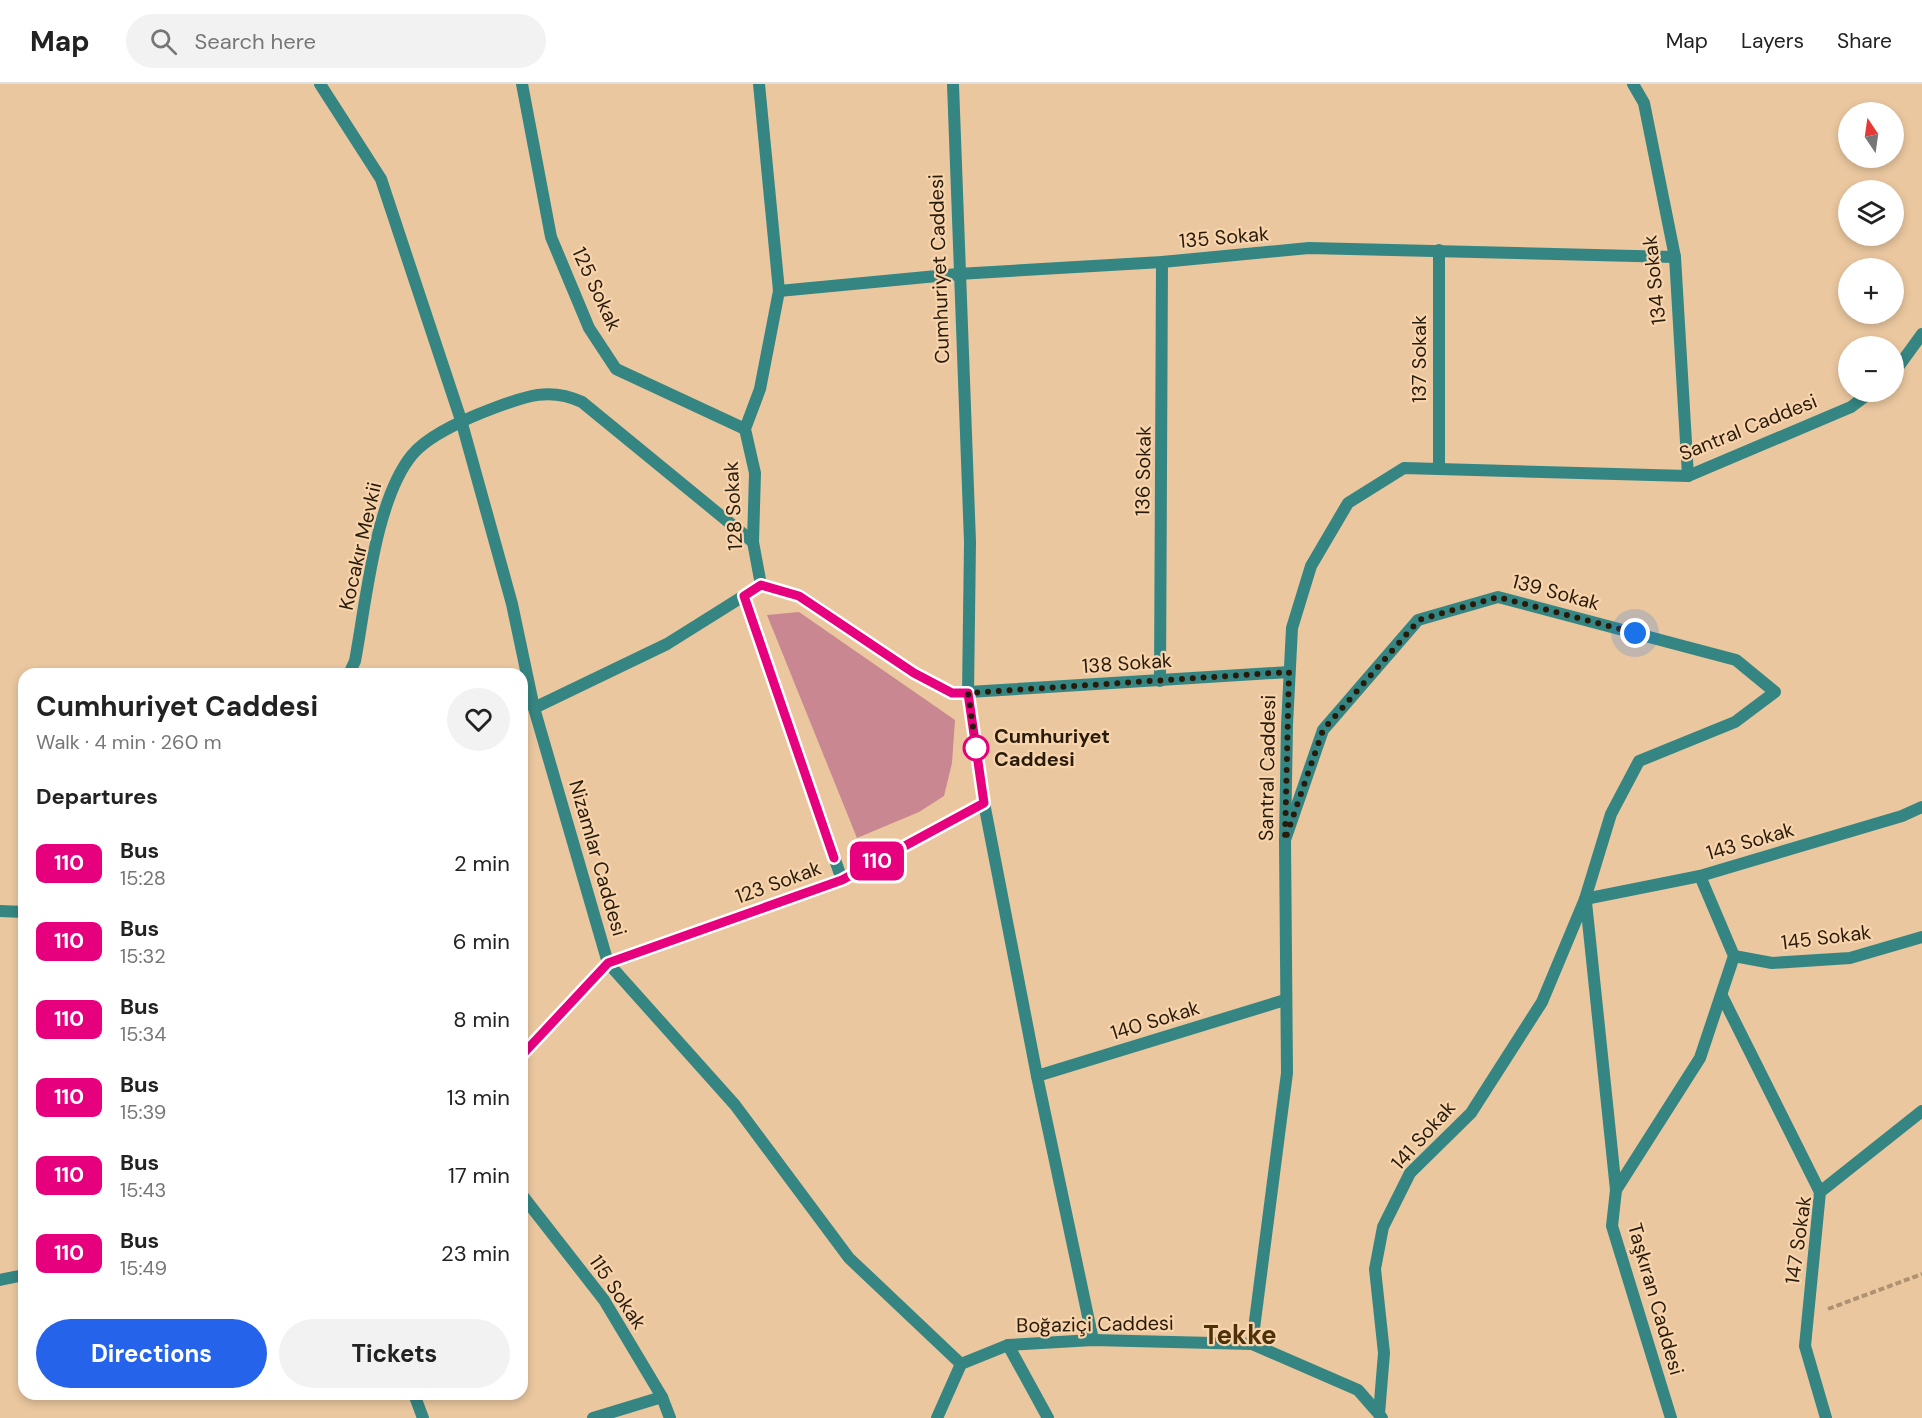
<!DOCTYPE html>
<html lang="en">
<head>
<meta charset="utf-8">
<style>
  :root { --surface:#fff; --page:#f2f2f2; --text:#222; --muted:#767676; --line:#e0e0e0; --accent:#2563eb }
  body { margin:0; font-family:"DM Sans",sans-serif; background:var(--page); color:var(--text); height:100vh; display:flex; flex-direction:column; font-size:22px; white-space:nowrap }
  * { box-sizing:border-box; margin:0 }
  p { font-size:20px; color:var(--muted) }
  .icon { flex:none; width:33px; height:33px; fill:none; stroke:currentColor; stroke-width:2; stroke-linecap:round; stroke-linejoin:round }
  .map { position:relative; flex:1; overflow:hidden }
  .side { position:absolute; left:18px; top:584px; width:510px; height:732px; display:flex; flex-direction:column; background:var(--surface); border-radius:18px; box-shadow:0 3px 9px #0003 }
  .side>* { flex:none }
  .badge { padding:0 12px; border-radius:9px; font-size:21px; line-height:39px }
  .needle { width:39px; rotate:347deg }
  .buttons { position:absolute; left:1838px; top:18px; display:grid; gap:12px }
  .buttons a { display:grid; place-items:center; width:66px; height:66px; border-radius:50%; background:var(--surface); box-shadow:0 3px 9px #0003; font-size:30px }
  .you { position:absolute; width:30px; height:30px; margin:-15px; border:4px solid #fff; border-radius:50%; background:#1a73e8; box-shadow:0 0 0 9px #1a73e833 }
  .map>.badge { position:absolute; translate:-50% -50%; box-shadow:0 0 0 3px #fff }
  h2 { padding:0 18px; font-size:22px; line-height:54px }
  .round { display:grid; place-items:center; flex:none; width:63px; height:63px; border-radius:32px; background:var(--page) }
  .headline { display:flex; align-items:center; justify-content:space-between; height:102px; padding:0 18px }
  h1 { font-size:28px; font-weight:700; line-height:45px }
  .primary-button { display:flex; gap:12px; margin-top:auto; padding:12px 18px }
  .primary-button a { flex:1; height:69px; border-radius:36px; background:var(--accent); color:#fff; font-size:24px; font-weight:700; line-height:69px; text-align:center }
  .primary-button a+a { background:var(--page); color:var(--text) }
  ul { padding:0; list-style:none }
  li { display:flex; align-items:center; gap:18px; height:78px; padding:0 18px }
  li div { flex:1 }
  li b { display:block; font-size:22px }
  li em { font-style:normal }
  li .badge { min-width:66px; font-weight:700; text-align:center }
  header { display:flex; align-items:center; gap:36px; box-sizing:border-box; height:84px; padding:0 30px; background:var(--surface); border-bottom:2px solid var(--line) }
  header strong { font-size:28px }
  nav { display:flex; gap:33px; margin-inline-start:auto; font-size:21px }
  .search { width:420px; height:54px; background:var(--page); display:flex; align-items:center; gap:15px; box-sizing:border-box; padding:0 21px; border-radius:33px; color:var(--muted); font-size:22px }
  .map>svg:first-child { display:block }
  .green { fill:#c98791 }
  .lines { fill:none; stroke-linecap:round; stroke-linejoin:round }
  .path { stroke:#ae9272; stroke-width:4; stroke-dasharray:6 3; stroke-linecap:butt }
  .minor { stroke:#358682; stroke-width:12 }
  .tertiary { stroke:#358682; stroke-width:12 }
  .line-casing { stroke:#fff; stroke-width:14 }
  .line { stroke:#e6007e; stroke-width:9 }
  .walk { stroke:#281b0c; stroke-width:6; stroke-dasharray:0 10.8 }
  .stop-dot { fill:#fff; stroke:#e6007e; stroke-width:3 }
  .labels { text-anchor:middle; stroke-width:4.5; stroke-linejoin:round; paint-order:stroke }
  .street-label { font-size:20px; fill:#281b0c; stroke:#f8d4ac }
  .stop-label { font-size:20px; font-weight:bold; fill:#281b0c; stroke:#f8d4ac; text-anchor:start }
  .district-label { font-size:26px; font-weight:bold; fill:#4d3109; stroke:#f8d4ac }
</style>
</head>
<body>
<header>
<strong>Map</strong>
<div class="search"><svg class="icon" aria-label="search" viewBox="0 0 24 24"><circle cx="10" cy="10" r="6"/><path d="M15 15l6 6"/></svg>Search here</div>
<nav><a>Map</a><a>Layers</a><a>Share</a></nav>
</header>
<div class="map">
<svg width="1922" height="1334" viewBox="0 0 1922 1334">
  <rect width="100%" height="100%" fill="#eac79f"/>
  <!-- green -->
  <polygon class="green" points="799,528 955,636 952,679 944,712 919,728 857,754 767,531"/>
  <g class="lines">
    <!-- path -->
    <polyline class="path" points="1828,1225 1922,1190"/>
    <!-- minor -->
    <g class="minor">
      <polyline points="320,0 381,95 461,336"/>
      <polyline points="522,0 551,153 589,244 616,285 745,345"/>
      <polyline points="759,0 779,207 760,305 745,345 755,389 753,458 761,501"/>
      <polyline points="953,0 970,458 968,609 984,719 1037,992 1093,1256"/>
      <polyline points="1633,0 1644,19 1675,173 1688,392"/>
      <polyline points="1439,166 1439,384"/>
      <polyline points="779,207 958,190 1162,178 1309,164 1675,173"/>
      <polyline points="1893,290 1922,250"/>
      <polyline points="761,501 799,511 914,589 952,609 1289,588"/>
      <polyline points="744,512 842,796"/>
      <path d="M349,590L355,577C366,519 375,416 412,371C428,351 470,333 494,324C526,312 550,303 582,318L753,458"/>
      <polyline points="1160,597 1162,178"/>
      <polyline points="534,624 667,560 761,501"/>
      <polyline points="1285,756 1323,646 1418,536 1498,513 1736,576 1775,608 1735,638 1639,677 1611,730 1585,815 1542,918 1471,1029 1410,1089 1383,1143 1375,1185 1384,1269 1379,1330 1382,1334"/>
      <polyline points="1585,815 1700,792 1902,732 1922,723"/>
      <polyline points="1586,818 1616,1106 1612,1142 1671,1334"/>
      <polyline points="0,827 24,828"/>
      <polyline points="1734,872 1772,879 1850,874 1922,853"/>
      <polyline points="608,879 842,796 984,719"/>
      <polyline points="1722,912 1820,1108"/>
      <polyline points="1037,992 1285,916"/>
      <polyline points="1616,1106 1700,974 1734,872 1700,792"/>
      <polyline points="522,1111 604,1216 662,1313 670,1334"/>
      <polyline points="1252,1260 1287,989 1285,756 1287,641 1292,544 1311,482 1348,419 1404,384 1688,392 1851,323 1871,308"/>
      <polyline points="1008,1261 1048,1334"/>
      <polyline points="414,1310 423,1334"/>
      <polyline points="593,1334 662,1313"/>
      <polyline points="1826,1334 1805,1262 1820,1108 1922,1027"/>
    </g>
    <!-- tertiary -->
    <g class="tertiary">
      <polyline points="461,336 512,520 534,624 608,879 735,1021 849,1174 961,1280"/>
      <polyline points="522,971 608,879"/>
      <polyline points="0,1196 24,1191"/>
      <polyline points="937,1334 961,1280 1008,1261 1093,1256 1252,1260 1358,1306 1379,1330"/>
    </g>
  </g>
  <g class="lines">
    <defs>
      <polyline id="line" points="522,971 608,879 842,796 984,719 968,609 952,609 914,589 799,512 761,501 744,512 834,774"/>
    </defs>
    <!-- line casing -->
    <use href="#line" class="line-casing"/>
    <!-- line -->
    <use href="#line" class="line"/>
    <!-- walk -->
    <polyline class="walk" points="976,664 968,609 1289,588 1285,756 1323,646 1419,536 1498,513 1635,549"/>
  </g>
  <!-- markers -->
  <circle class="stop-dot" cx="976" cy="664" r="12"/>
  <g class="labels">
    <!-- street labels -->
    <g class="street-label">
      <text transform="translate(1224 153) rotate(-5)" y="7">135 Sokak</text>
      <text transform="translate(939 185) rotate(-92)" y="7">Cumhuriyet Caddesi</text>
      <text transform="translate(1654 196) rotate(-96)" y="7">134 Sokak</text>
      <text transform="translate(597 205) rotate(65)" y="7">125 Sokak</text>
      <text transform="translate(1419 275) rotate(-90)" y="7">137 Sokak</text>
      <text transform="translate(1748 343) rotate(-22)" y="7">Santral Caddesi</text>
      <text transform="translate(1143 387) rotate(-89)" y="7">136 Sokak</text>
      <text transform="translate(733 422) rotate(-93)" y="7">128 Sokak</text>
      <text transform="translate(360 462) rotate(-77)" y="7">Kocakır Mevkii</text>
      <text transform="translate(1556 508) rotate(15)" y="7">139 Sokak</text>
      <text transform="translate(1127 579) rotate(-4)" y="7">138 Sokak</text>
      <text transform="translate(1267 684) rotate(-89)" y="7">Santral Caddesi</text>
      <text transform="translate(1750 757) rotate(-16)" y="7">143 Sokak</text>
      <text transform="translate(598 774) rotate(74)" y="7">Nizamlar Caddesi</text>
      <text transform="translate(778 798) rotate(-20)" y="7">123 Sokak</text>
      <text transform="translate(1826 853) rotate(-7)" y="7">145 Sokak</text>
      <text transform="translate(1155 936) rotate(-17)" y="7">140 Sokak</text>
      <text transform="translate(1423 1051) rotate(-48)" y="7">141 Sokak</text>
      <text transform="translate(1798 1156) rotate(-82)" y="7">147 Sokak</text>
      <text transform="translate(618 1208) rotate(56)" y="7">115 Sokak</text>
      <text transform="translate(1656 1215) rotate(74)" y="7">Taşkıran Caddesi</text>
      <text transform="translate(1095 1240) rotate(-1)" y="7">Boğaziçi Caddesi</text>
    </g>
    <!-- stop labels -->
    <g class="stop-label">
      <text x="994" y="659">Cumhuriyet<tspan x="994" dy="23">Caddesi</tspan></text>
    </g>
    <!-- district labels -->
    <g class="district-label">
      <text x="1240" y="1260">Tekke</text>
    </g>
  </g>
</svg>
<div class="buttons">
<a><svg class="needle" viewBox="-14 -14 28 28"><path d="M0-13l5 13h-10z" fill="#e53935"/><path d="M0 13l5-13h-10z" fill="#767676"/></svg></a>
<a><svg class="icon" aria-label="layers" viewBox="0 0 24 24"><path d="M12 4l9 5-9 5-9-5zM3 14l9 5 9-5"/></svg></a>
<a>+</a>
<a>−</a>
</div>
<div class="you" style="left:1635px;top:549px"></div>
<b class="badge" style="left:877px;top:777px;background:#e6007e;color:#fff">110</b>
<section class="side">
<div class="headline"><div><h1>Cumhuriyet Caddesi</h1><p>Walk · 4 min · 260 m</p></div><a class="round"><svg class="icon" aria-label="heart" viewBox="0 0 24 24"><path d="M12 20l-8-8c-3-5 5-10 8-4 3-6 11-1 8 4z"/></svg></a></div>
<h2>Departures</h2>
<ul>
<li><span class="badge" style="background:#e6007e;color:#fff">110</span><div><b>Bus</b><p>15:28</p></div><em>2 min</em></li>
<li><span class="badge" style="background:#e6007e;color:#fff">110</span><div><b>Bus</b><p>15:32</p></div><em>6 min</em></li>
<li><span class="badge" style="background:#e6007e;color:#fff">110</span><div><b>Bus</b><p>15:34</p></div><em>8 min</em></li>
<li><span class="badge" style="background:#e6007e;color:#fff">110</span><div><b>Bus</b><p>15:39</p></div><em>13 min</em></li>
<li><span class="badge" style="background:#e6007e;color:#fff">110</span><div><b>Bus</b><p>15:43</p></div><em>17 min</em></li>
<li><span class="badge" style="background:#e6007e;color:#fff">110</span><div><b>Bus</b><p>15:49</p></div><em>23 min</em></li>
</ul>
<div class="primary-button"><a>Directions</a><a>Tickets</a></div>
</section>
</div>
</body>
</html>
